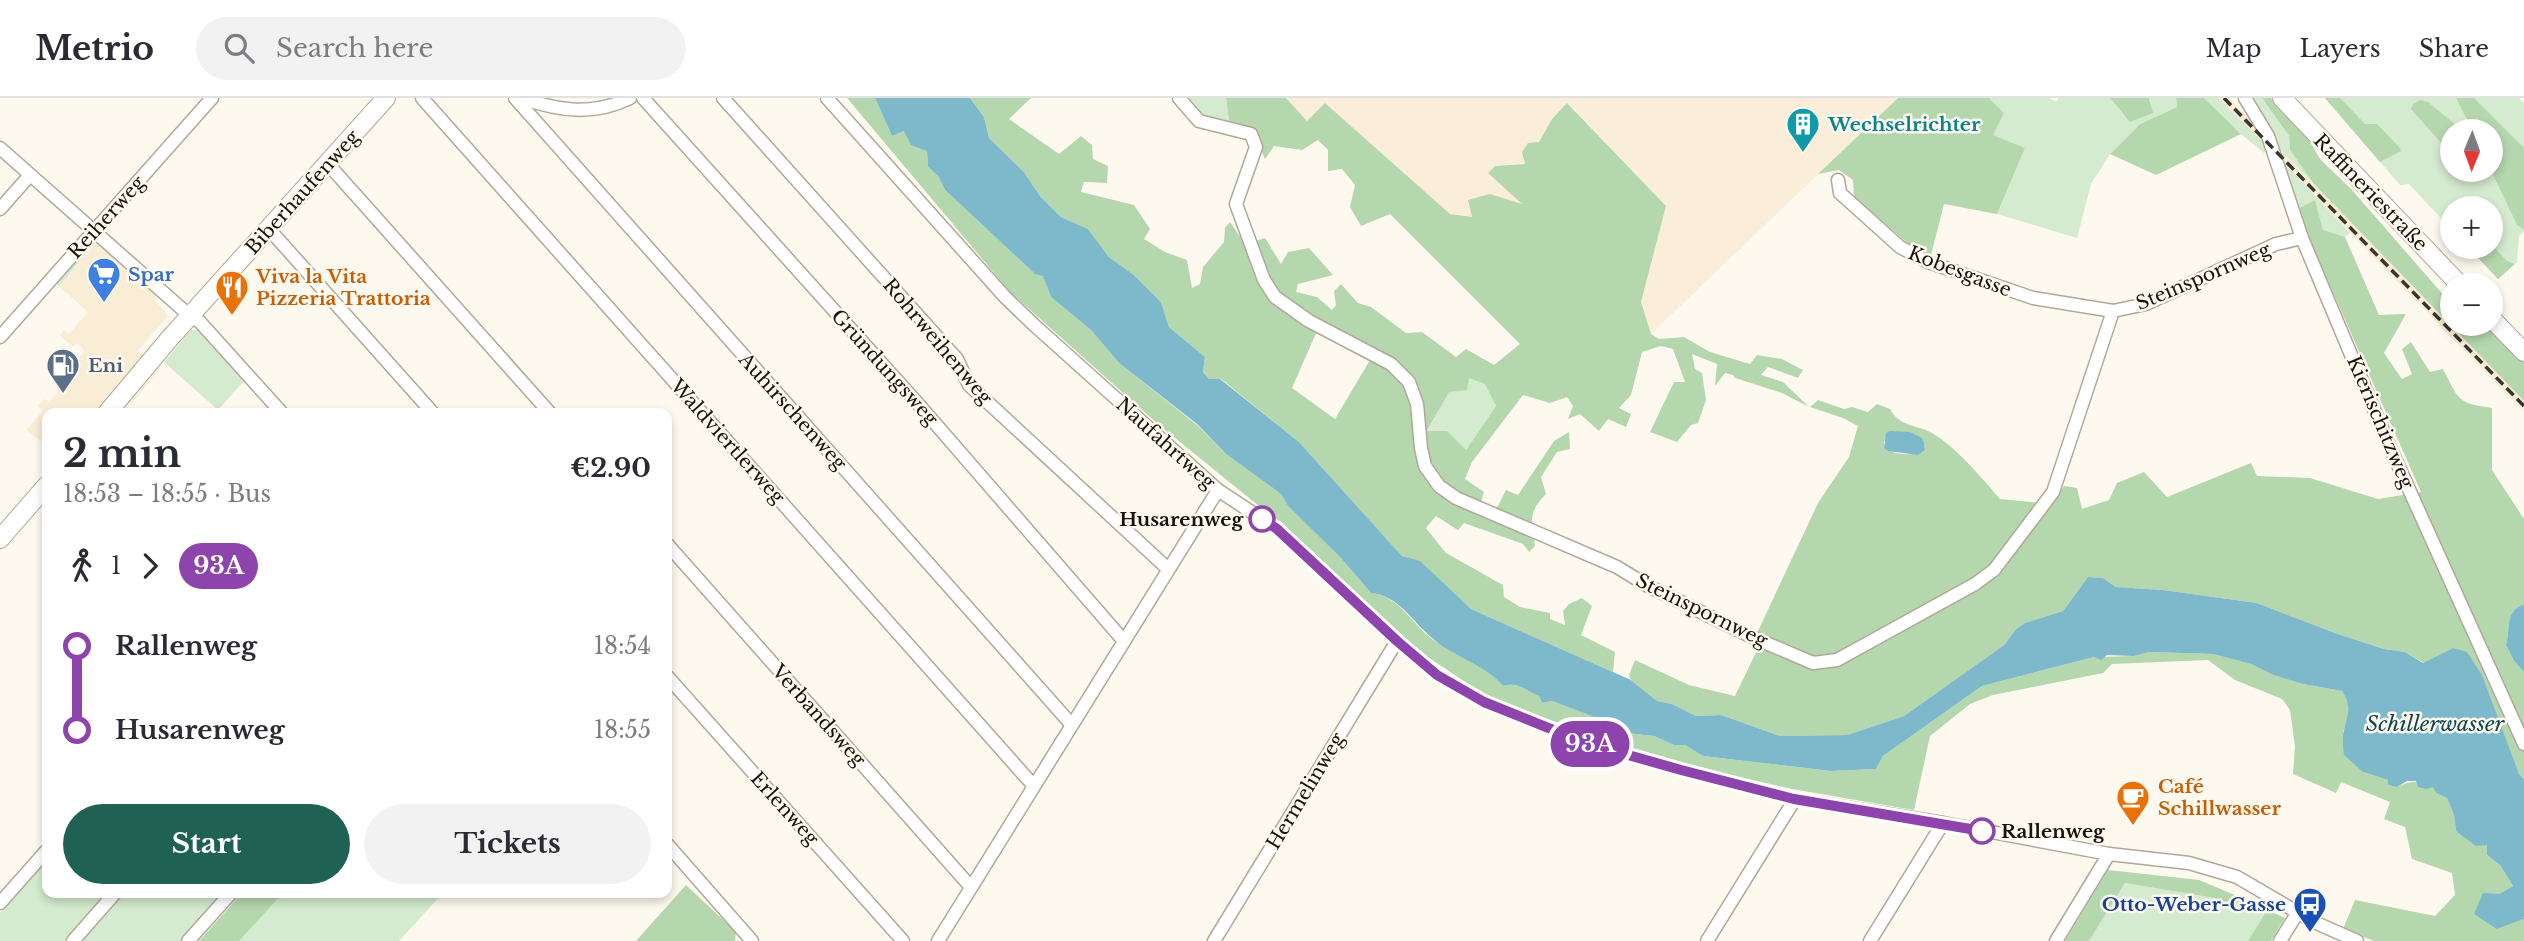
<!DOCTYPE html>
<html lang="en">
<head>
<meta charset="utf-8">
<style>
  :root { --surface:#fff; --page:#f2f2f3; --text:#2b2b33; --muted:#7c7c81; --line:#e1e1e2; --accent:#1f6253 }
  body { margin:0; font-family:"Libre Baskerville",serif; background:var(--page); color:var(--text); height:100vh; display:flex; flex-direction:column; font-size:26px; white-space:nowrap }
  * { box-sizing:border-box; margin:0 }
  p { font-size:23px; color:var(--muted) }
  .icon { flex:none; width:38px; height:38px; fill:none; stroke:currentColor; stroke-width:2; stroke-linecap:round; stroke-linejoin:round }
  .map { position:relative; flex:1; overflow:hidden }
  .side { position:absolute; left:42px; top:310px; width:630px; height:490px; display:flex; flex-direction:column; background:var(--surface); border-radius:14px; box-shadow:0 4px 10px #0003 }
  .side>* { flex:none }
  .badge { padding:0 14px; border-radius:23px; font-size:24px; line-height:46px }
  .needle { width:46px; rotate:181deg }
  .controls { position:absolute; left:2440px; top:21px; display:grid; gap:14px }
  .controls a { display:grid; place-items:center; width:63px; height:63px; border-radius:50%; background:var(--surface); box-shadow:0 4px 10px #0003; font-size:35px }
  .map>.badge { position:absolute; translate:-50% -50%; box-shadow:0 0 0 4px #fff }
  .legs { display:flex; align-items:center; gap:10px; height:77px; padding:0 21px; font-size:23px }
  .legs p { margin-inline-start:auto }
  .headline { display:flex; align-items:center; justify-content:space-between; height:119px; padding:0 21px }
  h1 { font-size:38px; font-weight:800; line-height:52px }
  .action { display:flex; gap:14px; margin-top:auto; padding:14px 21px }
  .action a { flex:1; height:80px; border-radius:42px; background:var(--accent); color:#fff; font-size:28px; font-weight:800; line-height:80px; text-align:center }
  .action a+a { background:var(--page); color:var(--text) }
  ul { padding:0 21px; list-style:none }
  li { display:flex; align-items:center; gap:24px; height:84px; font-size:26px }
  li i { display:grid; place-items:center; width:10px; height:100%; margin:0 9px; background:currentColor }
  li i::after { content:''; width:18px; height:18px; margin:-9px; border:5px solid; border-radius:50%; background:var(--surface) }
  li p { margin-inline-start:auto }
  li:first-child i { background:linear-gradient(#0000 50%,currentColor 0) }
  li:last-child i { background:linear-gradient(currentColor 50%,#0000 0) }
  header { display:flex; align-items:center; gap:42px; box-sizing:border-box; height:98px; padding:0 35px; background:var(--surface); border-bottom:2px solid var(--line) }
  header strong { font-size:33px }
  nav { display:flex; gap:38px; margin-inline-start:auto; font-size:24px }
  .search { width:490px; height:63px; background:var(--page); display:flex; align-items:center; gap:18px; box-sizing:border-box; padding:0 24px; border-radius:38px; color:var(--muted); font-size:26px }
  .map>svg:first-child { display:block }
  .built { fill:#f9edd6 }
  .industrial { fill:#faeeda }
  .green { fill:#d4ebcf; fill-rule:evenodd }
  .forest { fill:#b5d7ae; fill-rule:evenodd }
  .water { fill:#7db9cb }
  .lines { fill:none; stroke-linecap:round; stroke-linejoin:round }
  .minor-casing { stroke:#b0a899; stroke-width:15 }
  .secondary-casing { stroke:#b0a899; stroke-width:20 }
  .minor { stroke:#fff; stroke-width:12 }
  .secondary { stroke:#fff; stroke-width:18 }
  .rail { stroke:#39352f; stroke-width:3.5; stroke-dasharray:10 5; stroke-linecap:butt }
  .line-1-casing { stroke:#fff; stroke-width:16 }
  .line-1 { stroke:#8e44ad; stroke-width:10 }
  .stop-1-dot { fill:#fff; stroke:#8e44ad; stroke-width:3.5 }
  .labels { text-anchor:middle; stroke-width:5; stroke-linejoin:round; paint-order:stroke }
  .culture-label { font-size:19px; font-weight:bold; fill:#0d838f; stroke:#fef9ef; text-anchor:start }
  .street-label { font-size:19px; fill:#16130d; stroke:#fef9ef }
  .shop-label { font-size:19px; font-weight:bold; fill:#366cbe; stroke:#fef9ef; text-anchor:start }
  .food-label { font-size:19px; font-weight:bold; fill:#c56008; stroke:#fef9ef; text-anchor:start }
  .service-label { font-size:19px; font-weight:bold; fill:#4e5e75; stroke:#fef9ef; text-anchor:start }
  .stop-label { font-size:19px; font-weight:bold; fill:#16130d; stroke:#fef9ef; text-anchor:end }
  .transit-label { font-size:19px; font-weight:bold; fill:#164399; stroke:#fef9ef; text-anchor:end }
  .water-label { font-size:21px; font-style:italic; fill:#0f4552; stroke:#fef9ef }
</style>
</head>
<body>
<header>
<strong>Metrio</strong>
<div class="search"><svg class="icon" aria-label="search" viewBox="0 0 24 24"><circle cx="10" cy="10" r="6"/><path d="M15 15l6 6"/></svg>Search here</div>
<nav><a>Map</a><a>Layers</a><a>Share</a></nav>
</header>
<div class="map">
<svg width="2524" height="843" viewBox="0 0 2524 843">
  <rect width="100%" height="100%" fill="#fef9ef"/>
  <!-- built -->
  <g class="built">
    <polygon points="2218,0 2229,0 2313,85 2524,303 2524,314"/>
    <polygon points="97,145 158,198 154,203 166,214 167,219 138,252 159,272 124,315 47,315 47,348 26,332 43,313 38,308 44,301 49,304 70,280 64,276 85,253 77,245 73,249 60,237 64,232 69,236 88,214 59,188"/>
  </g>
  <!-- industrial -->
  <polygon class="industrial" points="1286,0 1898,0 1651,236 1641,204 1666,108 1568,5 1552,21 1526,66 1495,68 1524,107 1473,119 1450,116 1325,5 1307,23"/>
  <!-- green -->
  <g class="green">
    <path d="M1186,0H1226L1229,23L1251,29C1222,26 1204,25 1186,0Z"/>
    <polygon points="1989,0 2049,0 2056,4 2059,0 2110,0 2123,16 2151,4 2149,0 2176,0 2177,9 2140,26 2110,56 2091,86 2077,140 1997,116 2025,50 1992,37 2004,15"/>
    <polygon points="2204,0 2218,0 2268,49 2264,55 2241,36"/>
    <polygon points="2247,0 2262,0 2289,38 2290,52 2313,85 2276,48"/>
    <path d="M2325,0H2519L2524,5V133L2519,138L2517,164L2498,181L2468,149H2490V110H2452V132L2409,86L2400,87ZM2452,33H2490V72H2452Z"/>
    <polygon points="2282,63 2350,135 2345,139 2323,133 2315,102 2298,110"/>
    <polygon points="92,142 97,143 59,188 54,184"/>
    <polygon points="191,232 200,232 244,283 218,312 164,264"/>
    <polygon points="1469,280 1486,286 1496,308 1466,352 1427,334 1449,293"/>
    <polygon points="47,761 47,794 111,795 67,843 0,843 0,815"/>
    <polygon points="2125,785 2214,800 2238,813 2253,813 2259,807 2267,812 2248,843 2089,843"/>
    <polygon points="283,794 443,794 443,795 399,843 239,843"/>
    <polygon points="123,795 225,795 182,843 80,843"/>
  </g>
  <!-- forest -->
  <g class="forest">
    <path d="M847,0H875L892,38L904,33L927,53L928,69L938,78L945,92L1035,176L1043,177L1051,199L1091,232L1119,265L1197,327L1226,356L1281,396L1288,408L1340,459L1371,495C1402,499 1411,527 1435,543C1458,558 1485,566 1503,588C1520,583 1525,593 1539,598L1542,605L1552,603L1597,620L1618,634L1654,638L1674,647H1685L1703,658L1831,673L1876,671L1883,658L1982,588L2094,559L2134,558L2149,554L2213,556L2251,566L2273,577L2303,586L2342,593C2352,609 2350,617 2343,634L2363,674L2388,682V687L2397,689C2411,681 2419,684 2433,688L2436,695L2447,700L2454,717L2456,733L2487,746V757L2500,767L2513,788L2499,796L2497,831L2524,821V843H2374L2343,831L2355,802L2435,818L2455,797L2452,775L2412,761L2405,729L2384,721L2390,704L2341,684L2336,695L2293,676L2295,648L2290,612L2282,601L2235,582L2208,562L2112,566L2103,575L1993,597L1970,606L1930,638L1914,712L1792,691L1681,666L1590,637L1486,598L1419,553L1339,483L1270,417L1159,327L1010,194Z"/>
    <path d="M970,0H1031L1009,21L1059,56L1081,38L1092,47L1093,61L1108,68L1107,85L1084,84L1081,94L1134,107L1150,131L1144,141L1165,154L1187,162L1192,190L1200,186L1203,169L1224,144L1225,130L1230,124L1245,146L1265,140L1281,166L1288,154L1309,150L1333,177L1298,186L1296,194L1317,199L1332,212L1336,207L1334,193L1341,186L1358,205L1371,209L1406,235L1422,234L1456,259L1466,251L1494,267L1520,246L1390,116L1361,128L1350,109L1355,87L1342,71L1328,73V52L1318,42L1302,52L1274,48L1265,61L1251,29L1229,23L1226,0H1286L1307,23L1325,5L1450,116L1472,119L1468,102L1490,96L1522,106L1488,75L1495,68L1525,66L1522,54L1528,45L1539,44L1552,21L1567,5L1666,108L1641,204L1651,236L1659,241L1684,239L1710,254L1750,266L1757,257L1782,261L1803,272L1798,280L1768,269L1761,277L1783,284L1809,309L1782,295L1735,280L1733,277L1725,275L1715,288L1717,266L1692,256L1695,271L1702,275L1706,302L1698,325L1691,327L1677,344L1650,334L1674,284H1685L1673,251L1661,248L1642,254L1631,297L1619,310L1631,316L1626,329L1608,321L1599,333L1580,316L1568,321L1573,308L1567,299L1550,305L1523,297L1472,364L1465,381L1484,394L1480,408L1495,414L1506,392L1518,397L1554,343L1569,334L1570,351L1557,354L1541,379L1546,396C1527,415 1532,423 1535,448L1529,454L1523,446L1464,425L1458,432L1436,418L1426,430L1446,455L1503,487L1504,499L1520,509L1550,515V521L1565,527L1563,513L1569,506L1582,500L1592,508L1581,537L1615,554L1613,574L1471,511L1420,464L1402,458L1299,344L1221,281L1210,282L1203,274L1205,259L1169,229L1161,204L1134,177L1109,159L1088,131L1061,119L1040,98L1024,74L989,40L984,19ZM1317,233L1370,262L1335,321L1292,290ZM1469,280L1485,286L1496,308L1466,352L1447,333H1427L1449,294L1467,292Z"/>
    <polygon points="1898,0 1989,0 2004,15 1993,37 2025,50 1997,116 1944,106 1931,157 1911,148 1854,99 1853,82 1839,72 1818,76"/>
    <polygon points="2110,0 2149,0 2153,15 2130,24"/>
    <polygon points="2176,0 2204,0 2241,36 2156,77 2110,56 2140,26 2177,9"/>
    <polygon points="2262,0 2271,0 2308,40 2320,61 2352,92 2446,200 2452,201 2452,226 2485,226 2524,263 2524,303 2313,85 2290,52 2289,38"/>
    <polygon points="2325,0 2340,0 2365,26 2377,26 2399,49 2401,53 2380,64"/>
    <polygon points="2456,0 2474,0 2524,50 2524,132 2517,127 2490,70 2490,33 2473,33"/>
    <polygon points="2420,2 2428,4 2463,33 2452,33 2452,57 2411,11 2413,6"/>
    <path d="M2315,102L2323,132L2345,139L2379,217L2406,216L2384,255L2402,281L2412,276L2402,251L2411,244L2430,274L2443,271C2459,302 2457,305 2492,310V372L2524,421V506C2504,514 2511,529 2506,547L2514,563L2524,574V681L2519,676L2453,550L2424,565L2405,554L2384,551L2335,535L2257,505L2163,492L2116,489L2103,480L2088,479L2063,513L2025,525L2016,531L2004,547L1904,618L1847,637L1780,638L1721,617L1696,618L1672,606L1657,603L1631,582L1629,577L1635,562L1689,587L1735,598L1759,548L1757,535L1818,405L1849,359L1858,328L1843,320L1810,309L1818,302L1844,311L1852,309L1868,314L1877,306L1890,311C1900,329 1915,326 1932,335C1957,350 1981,379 2000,401L2053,406L2064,388L2077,390L2082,411L2109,402L2117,385L2144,374L2167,399L2251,365L2257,378L2310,380L2378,401L2421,394L2313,149L2299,110ZM1884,343L1924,345L1925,352C1916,359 1892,357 1884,349Z"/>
    <polygon points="2490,145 2507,163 2515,166 2498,181 2468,149 2490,149"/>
    <polygon points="2108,772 2199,782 2259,807 2253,813 2238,813 2214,800 2125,785 2089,843 2065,843"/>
    <polygon points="686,787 736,834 735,843 636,843"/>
    <polygon points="242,795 283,795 239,843 199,843"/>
    <polygon points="2267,812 2285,820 2271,843 2248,843"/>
  </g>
  <!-- water -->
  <g class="water">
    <path d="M875,0H970L984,19L989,40L1024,74L1040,98L1061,119L1088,131L1109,159L1134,177L1161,204L1169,229L1205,259L1203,274L1209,281H1220L1299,344L1402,458L1420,463L1471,511L1631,582L1657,603L1672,606L1696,618L1721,617L1780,638L1847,637L1904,618L2004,547L2016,531L2025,525L2063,513L2088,479L2103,480L2116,489L2163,492L2257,505L2335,535L2384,551L2405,554L2423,565L2453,550L2467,554L2482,577L2519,676L2524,681V821L2497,831L2474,816L2483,795L2499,796L2513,788L2500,767L2487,757V747L2476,748L2456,733L2454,717L2447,700L2436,695L2433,689L2426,691L2418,689L2416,683H2407L2397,689L2388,687V682L2363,674L2344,657C2343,649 2342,640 2344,632C2348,615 2352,609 2342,593L2303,586L2273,577L2251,566L2213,556L2149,554L2134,558L2107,557L2101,562L2094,559L1982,588L1883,658L1876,671L1831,673L1703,658L1685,647H1674L1654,638L1618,634L1597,620L1552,603L1542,605L1539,598C1525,593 1520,583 1503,588C1484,565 1452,559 1431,539C1411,522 1399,498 1371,495L1340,459L1288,408L1281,396L1226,356L1197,326L1119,265L1091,232L1051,199L1043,178L1035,176L945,92L938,78L928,69L927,53L911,47L904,33L892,38Z"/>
    <polygon points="1890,333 1910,334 1922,340 1924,345 1925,352 1918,357 1888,353 1884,350 1886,335"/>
    <path d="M2524,506V574L2514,563L2506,547C2511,529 2504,514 2524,506Z"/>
  </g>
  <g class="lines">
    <defs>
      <g id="minor">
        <polyline points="422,0 1033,687"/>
        <polyline points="515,0 1071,626"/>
        <path d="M522,0C559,13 593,18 630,0"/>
        <polyline points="643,0 920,308 1123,542"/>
        <polyline points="723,0 957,261 969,287 1167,470"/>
        <polyline points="827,0 1005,199 1033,226 1218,392 1277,431 1397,543 1437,577 1484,604 1585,645 1681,672 1795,701 1943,725 2109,756 2189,765 2237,779 2314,824 2357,843"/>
        <polyline points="1179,0 1199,23 1251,36 1256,49 1236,106 1264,182 1275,199 1309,223 1391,266 1409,284 1417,306 1421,350 1425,368 1439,388 1456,400 1617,469 1648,488 1752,539 1813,565 1837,562 1975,486 1994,472 2053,394 2113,213 2146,206 2276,146 2302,140"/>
        <polyline points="2245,0 2268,38 2302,140 2389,347 2524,646"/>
        <polyline points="0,50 190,218 200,224 282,315"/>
        <polyline points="328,66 550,315"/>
        <polyline points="1838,82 1840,95 1900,149 1928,164 2033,200 2113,213"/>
        <polyline points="0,111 30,77"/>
        <polyline points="269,131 433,315"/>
        <polyline points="0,239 212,0"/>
        <polyline points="667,446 970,788"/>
        <polyline points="667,578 903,843"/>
        <polyline points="667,746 752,843"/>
        <polyline points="0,805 47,752"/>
        <polyline points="73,843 116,794"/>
        <polyline points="188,843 232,794"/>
        <polyline points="938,843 1218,392"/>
        <polyline points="1214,843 1397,543"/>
        <polyline points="1707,843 1795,701"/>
        <polyline points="1870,843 1943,725"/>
        <polyline points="2056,843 2109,756"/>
        <polyline points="2280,843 2298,814"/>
      </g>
      <g id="secondary">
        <polyline points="2282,0 2460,187"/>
        <polyline points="2490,219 2524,254"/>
        <polyline points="107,315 170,240 386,0"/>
        <polyline points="0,441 47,387"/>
      </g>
    </defs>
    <!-- minor casing -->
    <use href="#minor" class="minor-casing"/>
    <!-- secondary casing -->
    <use href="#secondary" class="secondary-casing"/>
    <!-- minor -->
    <use href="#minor" class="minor"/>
    <!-- secondary -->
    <use href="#secondary" class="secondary"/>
    <!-- rail -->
    <polyline class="rail" points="2224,0 2524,308"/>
  </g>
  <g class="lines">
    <defs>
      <polyline id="line-1" points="1262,421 1277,431 1397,543 1437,577 1484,604 1586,645 1681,672 1794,701 1982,733"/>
    </defs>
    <!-- line-1 casing -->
    <use href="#line-1" class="line-1-casing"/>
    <!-- line-1 -->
    <use href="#line-1" class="line-1"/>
  </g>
  <!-- icons -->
  <defs>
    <symbol id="building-pin" viewBox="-11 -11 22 30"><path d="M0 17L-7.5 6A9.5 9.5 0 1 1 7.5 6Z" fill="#0f9aa8" stroke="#fef9ef"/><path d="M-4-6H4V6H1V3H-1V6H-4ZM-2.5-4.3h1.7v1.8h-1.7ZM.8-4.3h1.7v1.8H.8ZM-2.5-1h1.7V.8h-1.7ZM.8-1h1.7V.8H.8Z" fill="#fff"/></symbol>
    <symbol id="supermarket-pin" viewBox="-11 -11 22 30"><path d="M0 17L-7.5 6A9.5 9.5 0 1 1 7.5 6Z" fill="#3f7fe0" stroke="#fef9ef"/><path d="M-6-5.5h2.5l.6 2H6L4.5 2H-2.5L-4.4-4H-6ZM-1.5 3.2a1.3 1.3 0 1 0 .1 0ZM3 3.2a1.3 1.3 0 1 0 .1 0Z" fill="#fff"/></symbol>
    <symbol id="restaurant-pin" viewBox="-11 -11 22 30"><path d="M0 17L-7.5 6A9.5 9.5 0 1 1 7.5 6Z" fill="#e8710a" stroke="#fef9ef"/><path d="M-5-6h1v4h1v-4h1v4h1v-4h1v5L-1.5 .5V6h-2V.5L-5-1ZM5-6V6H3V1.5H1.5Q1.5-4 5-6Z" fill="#fff"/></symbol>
    <symbol id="fuel-pin" viewBox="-11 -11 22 30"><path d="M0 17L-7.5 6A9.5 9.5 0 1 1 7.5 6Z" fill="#5c6f8a" stroke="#fef9ef"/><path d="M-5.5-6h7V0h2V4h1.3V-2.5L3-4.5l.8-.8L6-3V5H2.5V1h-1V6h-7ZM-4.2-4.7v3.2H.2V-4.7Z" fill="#fff"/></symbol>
    <symbol id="cafe-pin" viewBox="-11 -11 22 30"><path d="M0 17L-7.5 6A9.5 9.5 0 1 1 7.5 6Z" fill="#e8710a" stroke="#fef9ef"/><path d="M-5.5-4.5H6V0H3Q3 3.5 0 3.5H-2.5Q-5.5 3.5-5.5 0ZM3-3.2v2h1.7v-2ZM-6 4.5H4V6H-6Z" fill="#fff"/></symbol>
    <symbol id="bus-pin" viewBox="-11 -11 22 30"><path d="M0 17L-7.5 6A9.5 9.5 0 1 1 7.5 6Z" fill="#1a4fb4" stroke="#fef9ef"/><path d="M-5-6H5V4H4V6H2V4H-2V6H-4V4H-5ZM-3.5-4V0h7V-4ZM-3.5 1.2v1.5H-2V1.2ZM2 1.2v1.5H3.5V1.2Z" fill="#fff"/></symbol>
  </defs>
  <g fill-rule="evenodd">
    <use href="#building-pin" x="1784" y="7" width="38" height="52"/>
    <use href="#supermarket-pin" x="85" y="157" width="38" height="52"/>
    <use href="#restaurant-pin" x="213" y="170" width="38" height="52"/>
    <use href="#fuel-pin" x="44" y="248" width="38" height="52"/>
    <use href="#cafe-pin" x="2114" y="680" width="38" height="52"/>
    <use href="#bus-pin" x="2291" y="787" width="38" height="52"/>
  </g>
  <!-- markers -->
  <g class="stop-1-dot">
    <circle cx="1262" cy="421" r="12"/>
    <circle cx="1982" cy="733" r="12"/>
  </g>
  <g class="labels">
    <!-- culture labels -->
    <g class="culture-label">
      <text x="1828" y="33">Wechselrichter</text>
    </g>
    <!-- street labels -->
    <g class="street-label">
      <text transform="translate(302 94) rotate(-48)" y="7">Biberhaufenweg</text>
      <text transform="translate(2371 94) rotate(46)" y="7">Raffineriestraße</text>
      <text transform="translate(106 119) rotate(-48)" y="7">Reiherweg</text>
      <text transform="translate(1960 173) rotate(21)" y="7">Kobesgasse</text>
      <text transform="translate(2203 178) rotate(-23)" y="7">Steinspornweg</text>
      <text transform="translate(938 243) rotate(50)" y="7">Rohrweihenweg</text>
      <text transform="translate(885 269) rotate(48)" y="7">Gründungsweg</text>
      <text transform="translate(793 313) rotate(48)" y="7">Auhirschenweg</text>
      <text transform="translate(2381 324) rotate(67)" y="7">Kierischitzweg</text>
      <text transform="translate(728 343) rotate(48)" y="7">Waldviertlerweg</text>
      <text transform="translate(1166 345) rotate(42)" y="7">Naufahrtweg</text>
      <text transform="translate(1702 512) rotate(26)" y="7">Steinspornweg</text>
      <text transform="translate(819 617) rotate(48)" y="7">Verbandsweg</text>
      <text transform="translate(1305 693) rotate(-59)" y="7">Hermelinweg</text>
      <text transform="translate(785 710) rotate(48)" y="7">Erlenweg</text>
    </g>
    <!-- shop labels -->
    <g class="shop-label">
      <text x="128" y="183">Spar</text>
    </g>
    <!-- food labels -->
    <g class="food-label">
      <text x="256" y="185">Viva la Vita<tspan x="256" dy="22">Pizzeria Trattoria</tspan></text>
      <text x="2158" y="695">Café<tspan x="2158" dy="22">Schillwasser</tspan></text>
    </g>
    <!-- service labels -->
    <g class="service-label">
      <text x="88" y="274">Eni</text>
    </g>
    <!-- stop labels -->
    <g class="stop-label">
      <text x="1243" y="428">Husarenweg</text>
      <text x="2001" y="740" text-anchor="start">Rallenweg</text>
    </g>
    <!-- transit labels -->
    <g class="transit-label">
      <text x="2286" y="813">Otto-Weber-Gasse</text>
    </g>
    <!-- water labels -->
    <g class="water-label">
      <text x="2435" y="633">Schillerwasser</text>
    </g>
  </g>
</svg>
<div class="controls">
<a><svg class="needle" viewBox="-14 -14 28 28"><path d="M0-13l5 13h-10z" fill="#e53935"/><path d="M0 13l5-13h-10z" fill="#7c7c81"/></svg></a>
<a>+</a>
<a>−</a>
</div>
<b class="badge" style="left:1590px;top:646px;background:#8e44ad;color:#fff">93A</b>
<section class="side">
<div class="headline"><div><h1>2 min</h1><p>18:53 – 18:55 · Bus</p></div><b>€2.90</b></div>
<div class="legs"><svg class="icon" aria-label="walk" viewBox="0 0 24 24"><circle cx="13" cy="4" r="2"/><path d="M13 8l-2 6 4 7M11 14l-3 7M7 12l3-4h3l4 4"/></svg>1<svg class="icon" aria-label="forward" viewBox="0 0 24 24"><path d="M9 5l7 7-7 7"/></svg><b class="badge" style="background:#8e44ad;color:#fff">93A</b></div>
<ul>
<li><i style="color:#8e44ad"></i><b>Rallenweg</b><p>18:54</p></li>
<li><i style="color:#8e44ad"></i><b>Husarenweg</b><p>18:55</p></li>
</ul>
<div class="action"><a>Start</a><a>Tickets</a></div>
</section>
</div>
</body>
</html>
